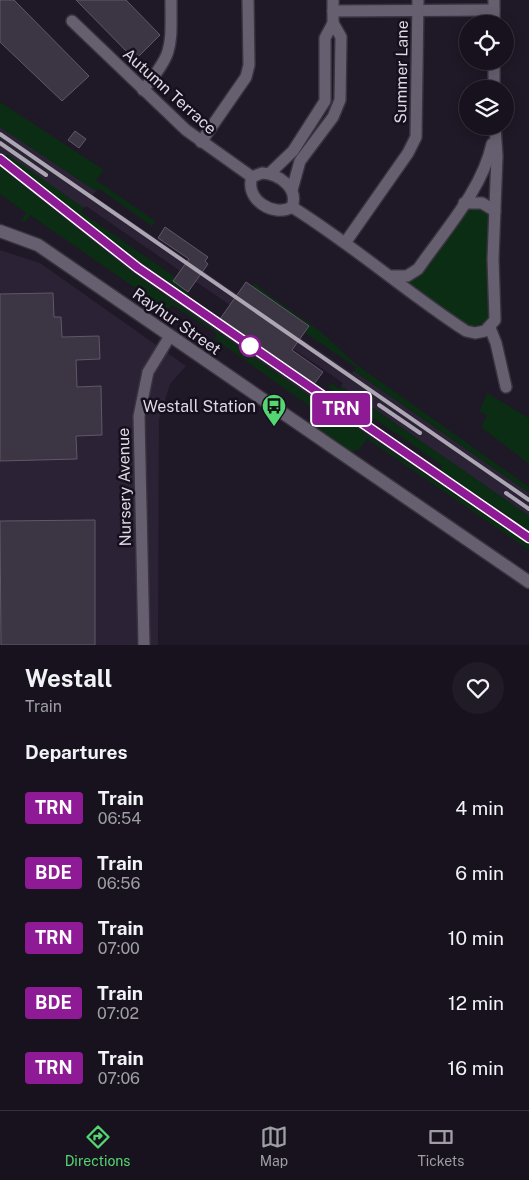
<!DOCTYPE html>
<html lang="en">
<head>
<meta charset="utf-8">
<style>
  :root { --surface:#17121d; --page:#201b26; --text:#f1f3f6; --muted:#9e9ea4; --line:#36323b; --accent:#54d672 }
  body { margin:0; font-family:"Public Sans",sans-serif; background:var(--page); color:var(--text); height:100vh; display:flex; flex-direction:column; font-size:19px; white-space:nowrap }
  * { box-sizing:border-box; margin:0 }
  p { font-size:16px; color:var(--muted) }
  .icon { flex:none; width:28px; height:28px; fill:none; stroke:currentColor; stroke-width:2; stroke-linecap:round; stroke-linejoin:round }
  .map { position:relative; height:645px; overflow:hidden }
  .drawer { display:flex; flex-direction:column; background:var(--surface); flex:1 }
  .drawer>* { flex:none }
  .badge { padding:0 10px; border-radius:4px; font-size:18px; line-height:32px }
  .controls { position:absolute; left:459px; top:15px; display:grid; gap:10px }
  .controls a { display:grid; place-items:center; width:55px; height:55px; border-radius:50%; background:var(--surface); box-shadow:0 2px 12px #0003,0 0 0 1px var(--line); font-size:25px }
  .map>.badge { position:absolute; translate:-50% -50%; box-shadow:0 0 0 2px #fff }
  h2 { padding:0 25px; font-size:19px; line-height:45px }
  .round { display:grid; place-items:center; flex:none; width:52px; height:52px; border-radius:26px; background:var(--page) }
  .summary { display:flex; align-items:center; justify-content:space-between; height:85px; padding:0 25px }
  h1 { font-size:24px; font-weight:700; line-height:38px }
  ul { padding:0; list-style:none }
  li { display:flex; align-items:center; gap:15px; height:65px; padding:0 25px }
  li div { flex:1 }
  li b { display:block; font-size:19px }
  li em { font-style:normal }
  li .badge { min-width:55px; font-weight:700; text-align:center }
  .menu { display:flex; justify-content:space-around; align-items:center; height:70px; border-top:1px solid var(--line); background:var(--surface); font-size:14px; color:var(--muted) }
  .menu a { display:grid; justify-items:center; gap:2px }
  .menu .on { color:var(--accent) }
  .map>svg:first-child { display:block }
  .built { fill:#2b2236 }
  .green { fill:#0b2d13 }
  .building { fill:#3b3544; stroke:#60586a }
  .lines { fill:none; stroke-linecap:round; stroke-linejoin:round }
  .street-casing { stroke:#38333e; stroke-width:14 }
  .secondary-casing { stroke:#38333e; stroke-width:15 }
  .street { stroke:#665f70; stroke-width:11 }
  .secondary { stroke:#665f70; stroke-width:12 }
  .rail { stroke:#aca6b2; stroke-width:4 }
  .line-casing { stroke:#fff; stroke-width:11 }
  .line { stroke:#8f1a95; stroke-width:8 }
  .stop-dot { fill:#fff; stroke:#8f1a95; stroke-width:2.5 }
  .labels { text-anchor:middle; stroke-width:5; stroke-linejoin:round; paint-order:stroke }
  .street-label { font-size:16px; fill:#ded9e4; stroke:#160f1d }
  .poi-label { font-size:16px; fill:#ded9e4; stroke:#160f1d; text-anchor:end }
</style>
</head>
<body>
<div class="map">
<svg width="529" height="645" viewBox="0 0 529 645">
  <rect width="100%" height="100%" fill="#1f1827"/>
  <!-- built -->
  <g class="built">
    <polygon points="0,127 96,191 93,195 352,373 354,371 529,493 529,516 341,386 343,383 86,206 84,208 7,155 6,157 76,214 188,296 186,299 438,472 440,470 529,530 529,544 309,396 133,273 76,230 0,167"/>
    <polygon points="0,250 40,263 186,366 170,384 159,420 158,645 0,645"/>
  </g>
  <!-- green -->
  <g class="green">
    <polygon points="0,102 104,170 96,180 155,221 152,226 98,188 96,191 0,127"/>
    <polygon points="7,154 84,208 81,212 175,277 173,281 189,294 188,296 76,214 6,157"/>
    <polygon points="0,167 133,273 309,396 529,544 529,550 367,439 359,450 351,451 314,426 322,415 215,339 216,333 172,305 167,310 30,215 25,222 21,220 26,213 0,194"/>
    <polygon points="476,206 488,213 490,217 492,314 487,325 470,329 404,280 466,208"/>
    <polygon points="255,283 265,292 321,332 357,365 529,487 529,493 354,371 356,367 304,332 252,287"/>
    <polygon points="331,383 339,389 341,386 529,516 529,530 440,470 442,465 328,387"/>
    <polygon points="487,393 529,418 529,464 481,427 487,415 479,412"/>
  </g>
  <!-- building -->
  <g class="building">
    <polygon points="0,0 14,0 89,76 62,101 0,42"/>
    <polygon points="76,0 126,0 160,35 135,60"/>
    <polygon points="75,131 86,139 79,148 68,140"/>
    <polygon points="165,227 208,257 205,261 208,264 188,292 173,281 189,259 158,238"/>
    <polygon points="246,282 309,326 292,350 323,372 314,384 220,319"/>
    <polygon points="53,293 54,317 61,317 62,337 99,336 100,359 76,360 77,387 101,386 102,435 76,436 77,459 0,461 0,294"/>
    <polygon points="95,520 95,645 1,645 0,521"/>
  </g>
  <g class="lines">
    <defs>
      <g id="street">
        <polyline points="494,0 494,24"/>
        <polyline points="333,11 494,10"/>
        <polyline points="72,21 186,130 252,177"/>
        <polyline points="494,61 494,89"/>
        <path d="M143,90C174,52 171,49 171,0"/>
        <polyline points="201,142 246,77 249,65 248,0"/>
        <path d="M262,173C279,174 299,188 292,207C274,218 244,199 252,177Z"/>
        <polyline points="270,173 293,151 325,101 325,38 333,23 333,0"/>
        <polyline points="292,190 300,161 333,117 340,100 341,37 333,23"/>
        <polyline points="464,203 482,203 495,211"/>
        <path d="M292,207C353,245 406,292 466,331L475,333L485,331L495,320L493,259L497,156L495,126"/>
        <polyline points="345,243 408,153 416,137 418,0"/>
        <path d="M392,276H407L418,269C445,230 482,190 492,144"/>
        <polyline points="490,328 496,343 506,387"/>
        <polyline points="144,645 139,416 148,372 170,336"/>
      </g>
      <polyline id="secondary" points="0,231 38,245 529,582"/>
    </defs>
    <!-- street casing -->
    <use href="#street" class="street-casing"/>
    <!-- secondary casing -->
    <use href="#secondary" class="secondary-casing"/>
    <!-- street -->
    <use href="#street" class="street"/>
    <!-- secondary -->
    <use href="#secondary" class="secondary"/>
    <!-- rail -->
    <g class="rail">
      <polyline points="0,134 529,500"/>
      <polyline points="0,143 46,175"/>
      <polyline points="0,159 138,269 529,538"/>
      <polyline points="379,405 420,433"/>
      <polyline points="506,493 529,509"/>
    </g>
  </g>
  <g class="lines">
    <defs>
      <polyline id="line" points="0,159 138,268 529,538"/>
    </defs>
    <!-- line casing -->
    <use href="#line" class="line-casing"/>
    <!-- line -->
    <use href="#line" class="line"/>
  </g>
  <!-- icons -->
  <defs>
    <symbol id="bus-pin" viewBox="-11 -11 22 30"><path d="M0 17L-7.5 6A9.5 9.5 0 1 1 7.5 6Z" fill="#54d672" stroke="#160f1d"/><path d="M-5-6H5V4H4V6H2V4H-2V6H-4V4H-5ZM-3.5-4V0h7V-4ZM-3.5 1.2v1.5H-2V1.2ZM2 1.2v1.5H3.5V1.2Z" fill="#111"/></symbol>
  </defs>
  <g fill-rule="evenodd">
    <use href="#bus-pin" x="260" y="392" width="28" height="38"/>
  </g>
  <!-- markers -->
  <circle class="stop-dot" cx="250" cy="346" r="10"/>
  <g class="labels">
    <!-- street labels -->
    <g class="street-label">
      <text transform="translate(401 72) rotate(-89)" y="6">Summer Lane</text>
      <text transform="translate(170 91) rotate(42)" y="6">Autumn Terrace</text>
      <text transform="translate(177 321) rotate(35)" y="6">Rayhur Street</text>
      <text transform="translate(124 487) rotate(-91)" y="6">Nursery Avenue</text>
    </g>
    <!-- poi labels -->
    <g class="poi-label">
      <text x="256" y="412">Westall Station</text>
    </g>
  </g>
</svg>
<div class="controls">
<a><svg class="icon" aria-label="locate" viewBox="0 0 24 24"><circle cx="12" cy="12" r="6"/><path d="M12 2v4M12 18v4M2 12h4M18 12h4"/></svg></a>
<a><svg class="icon" aria-label="layers" viewBox="0 0 24 24"><path d="M12 4l9 5-9 5-9-5zM3 14l9 5 9-5"/></svg></a>
</div>
<b class="badge" style="left:341px;top:409px;background:#8f1a95;color:#fff">TRN</b>
</div>
<section class="drawer">
<div class="summary"><div><h1>Westall</h1><p>Train</p></div><a class="round"><svg class="icon" aria-label="heart" viewBox="0 0 24 24"><path d="M12 20l-8-8c-3-5 5-10 8-4 3-6 11-1 8 4z"/></svg></a></div>
<h2>Departures</h2>
<ul>
<li><span class="badge" style="background:#8f1a95;color:#fff">TRN</span><div><b>Train</b><p>06:54</p></div><em>4 min</em></li>
<li><span class="badge" style="background:#8f1a95;color:#fff">BDE</span><div><b>Train</b><p>06:56</p></div><em>6 min</em></li>
<li><span class="badge" style="background:#8f1a95;color:#fff">TRN</span><div><b>Train</b><p>07:00</p></div><em>10 min</em></li>
<li><span class="badge" style="background:#8f1a95;color:#fff">BDE</span><div><b>Train</b><p>07:02</p></div><em>12 min</em></li>
<li><span class="badge" style="background:#8f1a95;color:#fff">TRN</span><div><b>Train</b><p>07:06</p></div><em>16 min</em></li>
</ul>
</section>
<nav class="menu">
<a class="on"><svg class="icon" aria-label="directions" viewBox="0 0 24 24"><path d="M12 3l9 9-9 9-9-9zM9 14v-3h6M13 9l2 2-2 2"/></svg>Directions</a>
<a><svg class="icon" aria-label="map" viewBox="0 0 24 24"><path d="M3 6l6-2 6 2 6-2v14l-6 2-6-2-6 2zM9 4v14M15 6v14"/></svg>Map</a>
<a><svg class="icon" aria-label="tickets" viewBox="0 0 24 24"><path d="M3 7h18v10H3zM15 7v10"/></svg>Tickets</a>
</nav>
</body>
</html>
